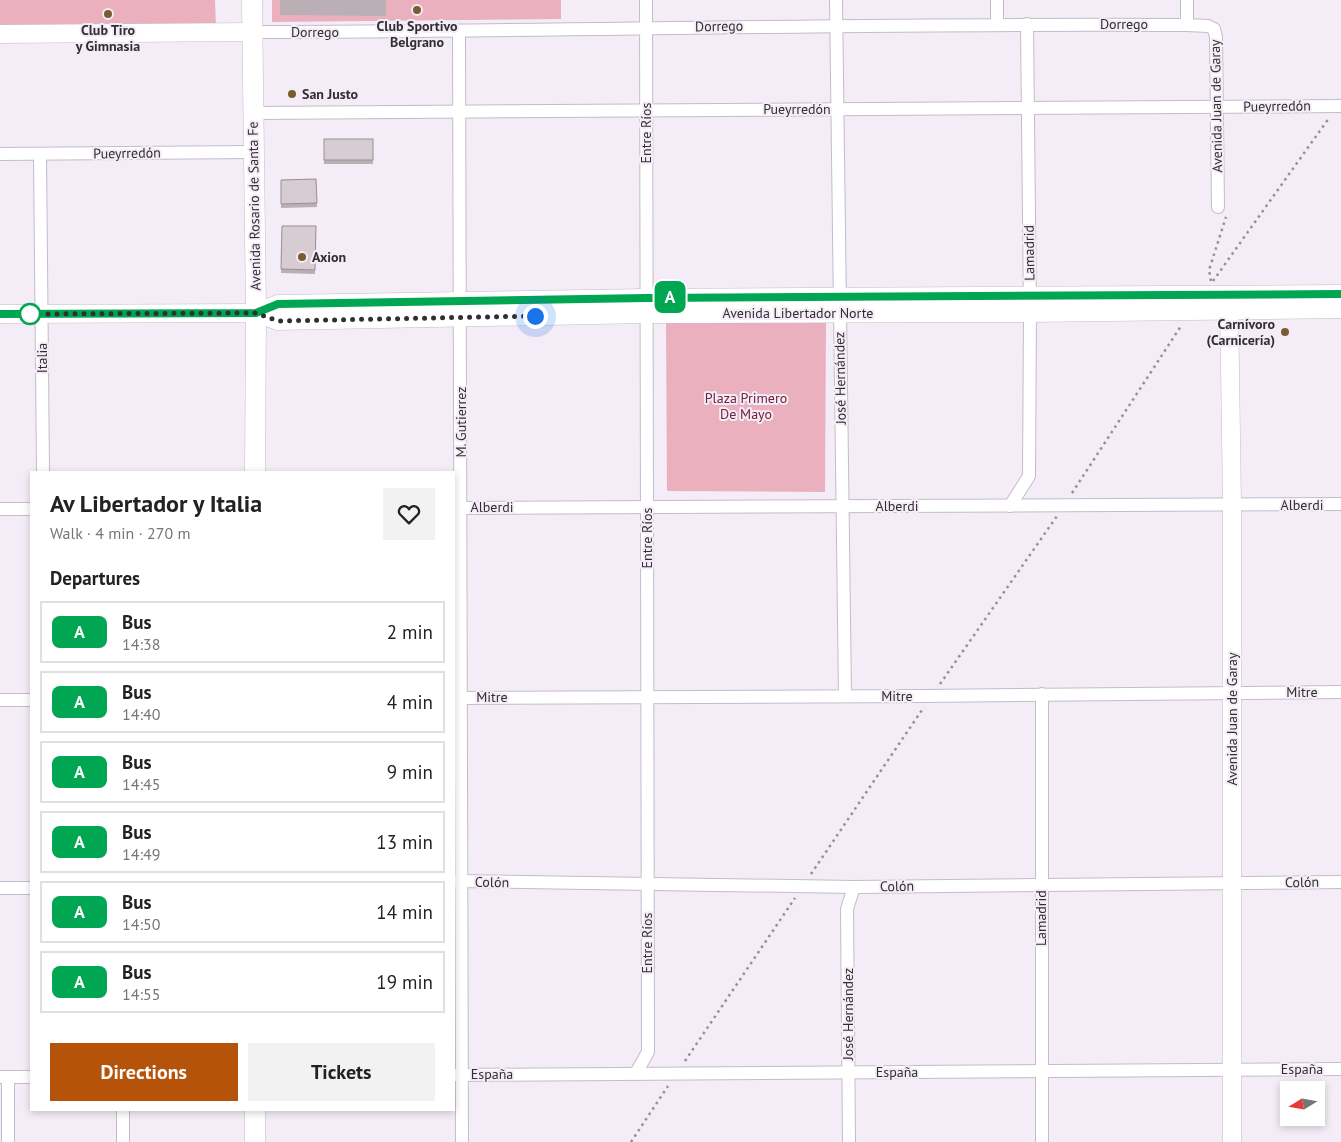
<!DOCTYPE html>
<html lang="en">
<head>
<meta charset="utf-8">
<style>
  :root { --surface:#fff; --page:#f2f2f2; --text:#222; --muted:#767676; --line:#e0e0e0; --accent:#b45309 }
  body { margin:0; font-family:"PT Sans",sans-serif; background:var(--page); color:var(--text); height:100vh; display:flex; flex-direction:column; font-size:19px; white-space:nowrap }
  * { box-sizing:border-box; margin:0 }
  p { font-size:16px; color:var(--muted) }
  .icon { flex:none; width:28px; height:28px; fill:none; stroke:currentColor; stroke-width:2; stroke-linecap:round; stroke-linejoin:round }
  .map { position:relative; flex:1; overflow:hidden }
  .details { position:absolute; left:30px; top:471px; width:425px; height:640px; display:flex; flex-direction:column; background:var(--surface); border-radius:0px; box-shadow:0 2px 8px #0003 }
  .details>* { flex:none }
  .badge { padding:0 10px; border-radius:8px; font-size:18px; line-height:32px }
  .needle { width:32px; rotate:259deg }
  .buttons { position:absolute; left:1280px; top:1081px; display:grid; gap:10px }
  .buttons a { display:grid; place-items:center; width:45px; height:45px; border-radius:0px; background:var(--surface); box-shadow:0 2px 8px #0003; font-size:25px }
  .you { position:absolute; width:25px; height:25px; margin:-12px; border:4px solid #fff; border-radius:50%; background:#1a73e8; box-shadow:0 0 0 8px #1a73e833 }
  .map>.badge { position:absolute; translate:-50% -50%; box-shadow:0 0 0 2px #fff }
  h2 { padding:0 20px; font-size:19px; line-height:45px }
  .round { display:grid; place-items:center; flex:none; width:52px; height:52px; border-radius:0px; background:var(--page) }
  .headline { display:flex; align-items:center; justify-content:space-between; height:85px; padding:0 20px }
  h1 { font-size:24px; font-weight:600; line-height:38px }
  .action { display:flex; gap:10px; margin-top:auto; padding:10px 20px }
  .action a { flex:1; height:58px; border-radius:0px; background:var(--accent); color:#fff; font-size:20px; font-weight:600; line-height:58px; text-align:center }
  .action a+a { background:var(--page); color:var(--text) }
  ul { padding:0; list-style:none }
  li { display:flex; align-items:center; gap:15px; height:62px; margin:0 10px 8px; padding:0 10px; border:2px solid var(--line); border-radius:0px }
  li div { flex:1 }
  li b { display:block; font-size:19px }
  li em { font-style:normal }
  li .badge { min-width:55px; font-weight:700; text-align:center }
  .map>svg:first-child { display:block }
  .green { fill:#eab0be }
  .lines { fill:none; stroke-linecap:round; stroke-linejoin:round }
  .street-casing { stroke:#c4bcc7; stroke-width:14 }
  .secondary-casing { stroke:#c4bcc7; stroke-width:19 }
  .primary-casing { stroke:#c4bcc7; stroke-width:21 }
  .path { stroke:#959097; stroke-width:2.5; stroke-dasharray:2.5 4; stroke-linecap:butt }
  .street { stroke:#fff; stroke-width:12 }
  .secondary { stroke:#fff; stroke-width:18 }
  .primary { stroke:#fff; stroke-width:20 }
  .wall { fill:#baafb5 }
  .building { fill:#d8ccd3; stroke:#978f94 }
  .line-casing { stroke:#fff; stroke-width:11 }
  .line { stroke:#00a651; stroke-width:8 }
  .walk { stroke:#322f33; stroke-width:5; stroke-dasharray:0 9 }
  .poi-dot { fill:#7b5b31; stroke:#f4ecf6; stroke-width:2 }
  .stop-dot { fill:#fff; stroke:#00a651; stroke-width:2.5 }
  .labels { text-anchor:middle; stroke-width:4; stroke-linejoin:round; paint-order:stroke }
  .street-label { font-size:14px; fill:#322f33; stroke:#f4ecf6 }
  .poi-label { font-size:14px; font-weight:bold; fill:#322f33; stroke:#f4ecf6 }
  .park-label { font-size:14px; fill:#72213d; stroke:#f4ecf6 }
</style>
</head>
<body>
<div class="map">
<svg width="1341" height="1142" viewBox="0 0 1341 1142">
  <rect width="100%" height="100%" fill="#f4ecf6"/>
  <!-- green -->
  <g class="green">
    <polygon points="0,0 215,0 216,28 0,29"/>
    <polygon points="272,0 561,0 561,19 272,22"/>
    <polygon points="826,320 825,492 667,491 666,322"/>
  </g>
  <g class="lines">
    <defs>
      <g id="street">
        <polyline points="836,0 845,696"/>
        <polyline points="1187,0 1187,25 1208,26 1214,29 1216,37 1218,207"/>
        <polyline points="997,24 997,0"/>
        <path d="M252,32C564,31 875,23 1187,25"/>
        <polyline points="459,32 462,1142"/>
        <polyline points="253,113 1341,106"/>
        <polyline points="0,154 254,152"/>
        <polyline points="40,154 43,472"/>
        <polyline points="1010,506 1029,476 1030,313 1027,24"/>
        <polyline points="454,508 1341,504"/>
        <polyline points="0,509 31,509"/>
        <polyline points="1042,694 1042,1142"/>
        <polyline points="454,698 922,696 1341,692"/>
        <polyline points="0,700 31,700"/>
        <polyline points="454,881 854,887 1341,882"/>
        <polyline points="0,888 31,888"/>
        <polyline points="636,1073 648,1052 646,0"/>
        <polyline points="454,1075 1341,1069"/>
        <polyline points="0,1077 31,1077"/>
        <polyline points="8,1077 8,1142"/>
        <polyline points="123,1110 123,1142"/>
        <polyline points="849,1142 847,909 854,887"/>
      </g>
      <g id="secondary">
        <polyline points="0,34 252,32"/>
        <polyline points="1229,298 1232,505 1232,1142"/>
        <polyline points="256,313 278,304 647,298 1341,294"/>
        <polyline points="0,314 256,313 278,321 646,314 1030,313 1341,309"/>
      </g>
      <g id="primary">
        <polyline points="252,0 256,313 255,472"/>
        <polyline points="255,1110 255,1142"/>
      </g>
    </defs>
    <!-- street casing -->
    <use href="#street" class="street-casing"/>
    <!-- secondary casing -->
    <use href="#secondary" class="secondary-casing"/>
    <!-- primary casing -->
    <use href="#primary" class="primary-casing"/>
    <!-- path -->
    <g class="path">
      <polyline points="1211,281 1209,270 1226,217"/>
      <polyline points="1213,281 1329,118"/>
      <polyline points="1072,493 1181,326"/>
      <polyline points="940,684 1057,516"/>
      <polyline points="811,874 924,707"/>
      <polyline points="685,1061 795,898"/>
      <polyline points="631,1142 668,1086"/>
    </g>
    <!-- street -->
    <use href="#street" class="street"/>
    <!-- secondary -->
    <use href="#secondary" class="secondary"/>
    <!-- primary -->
    <use href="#primary" class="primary"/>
  </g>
  <!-- wall -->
  <g class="wall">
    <polygon points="280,0 386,0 386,16 280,15"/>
    <rect x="324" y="139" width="49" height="25"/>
    <polygon points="316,179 317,207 281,208 281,180"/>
    <polygon points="282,226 316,226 315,274 281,273"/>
  </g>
  <!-- building -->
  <g class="building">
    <rect x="324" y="139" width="49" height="21"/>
    <polygon points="316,179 317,203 281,204 281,180"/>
    <polygon points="282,226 316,226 315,270 281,269"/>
  </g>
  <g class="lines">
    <defs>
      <polyline id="line" points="0,314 256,313 278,304 647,298 1341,294"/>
    </defs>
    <!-- line casing -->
    <use href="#line" class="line-casing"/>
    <!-- line -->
    <use href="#line" class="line"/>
    <!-- walk -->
    <polyline class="walk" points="30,314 256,313 278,321 535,316"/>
  </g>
  <!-- markers -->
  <g class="poi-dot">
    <circle cx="417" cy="10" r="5"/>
    <circle cx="108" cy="14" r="5"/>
    <circle cx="292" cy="94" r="5"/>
    <circle cx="302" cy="257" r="5"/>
    <circle cx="1285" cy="332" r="5"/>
  </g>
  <circle class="stop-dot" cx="30" cy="314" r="10"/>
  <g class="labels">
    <!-- street labels -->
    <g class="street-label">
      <text x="1124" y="29">Dorrego</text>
      <text transform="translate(719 26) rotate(-1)" y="5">Dorrego</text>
      <text x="315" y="37">Dorrego</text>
      <text transform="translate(1216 106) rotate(-91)" y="5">Avenida Juan de Garay</text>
      <text transform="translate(1277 106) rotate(-1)" y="5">Pueyrredón</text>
      <text x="797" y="114">Pueyrredón</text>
      <text transform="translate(646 133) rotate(-90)" y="5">Entre Ríos</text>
      <text transform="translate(127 153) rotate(-1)" y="5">Pueyrredón</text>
      <text transform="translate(254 206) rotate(-91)" y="5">Avenida Rosario de Santa Fe</text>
      <text transform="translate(1029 253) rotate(-91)" y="5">Lamadrid</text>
      <text x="798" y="318">Avenida Libertador Norte</text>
      <text transform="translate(42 358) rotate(-90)" y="5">Italia</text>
      <text transform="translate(840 378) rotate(-91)" y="5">José Hernández</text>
      <text transform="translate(461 422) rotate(-90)" y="5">M. Gutierrez</text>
      <text x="1302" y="510">Alberdi</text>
      <text x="897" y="511">Alberdi</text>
      <text x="492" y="512">Alberdi</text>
      <text transform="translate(647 538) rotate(-90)" y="5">Entre Ríos</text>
      <text x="1302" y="697">Mitre</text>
      <text x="897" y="701">Mitre</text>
      <text x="492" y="702">Mitre</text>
      <text transform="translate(1232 719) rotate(-90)" y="5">Avenida Juan de Garay</text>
      <text transform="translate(492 882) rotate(1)" y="5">Colón</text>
      <text transform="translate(1302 882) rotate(-1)" y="5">Colón</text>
      <text transform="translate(897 886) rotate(-1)" y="5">Colón</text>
      <text transform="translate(1041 918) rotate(-90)" y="5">Lamadrid</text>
      <text transform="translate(647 943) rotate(-90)" y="5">Entre Ríos</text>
      <text transform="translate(848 1014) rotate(-90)" y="5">José Hernández</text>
      <text x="1302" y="1074">España</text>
      <text x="897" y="1077">España</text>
      <text x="492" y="1079">España</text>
    </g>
    <!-- poi labels -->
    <g class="poi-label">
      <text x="417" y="31">Club Sportivo<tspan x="417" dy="16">Belgrano</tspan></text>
      <text x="108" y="35">Club Tiro<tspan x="108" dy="16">y Gimnasia</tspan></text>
      <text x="302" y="99" text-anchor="start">San Justo</text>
      <text x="312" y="262" text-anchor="start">Axion</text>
      <text x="1275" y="329" text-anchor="end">Carnívoro<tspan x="1275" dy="16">(Carnicería)</tspan></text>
    </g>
    <!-- park labels -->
    <g class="park-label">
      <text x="746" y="403">Plaza Primero<tspan x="746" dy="16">De Mayo</tspan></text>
    </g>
  </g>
</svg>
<div class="buttons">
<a><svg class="needle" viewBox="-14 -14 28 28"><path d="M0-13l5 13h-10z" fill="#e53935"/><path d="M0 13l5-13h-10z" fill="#767676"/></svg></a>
</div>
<div class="you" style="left:535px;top:316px"></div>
<b class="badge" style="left:670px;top:297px;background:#00a651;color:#fff">A</b>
<section class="details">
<div class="headline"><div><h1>Av Libertador y Italia</h1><p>Walk · 4 min · 270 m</p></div><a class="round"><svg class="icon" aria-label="heart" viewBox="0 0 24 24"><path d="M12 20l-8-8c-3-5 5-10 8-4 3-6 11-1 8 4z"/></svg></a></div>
<h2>Departures</h2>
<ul>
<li><span class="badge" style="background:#00a651;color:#fff">A</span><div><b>Bus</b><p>14:38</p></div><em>2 min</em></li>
<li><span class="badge" style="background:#00a651;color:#fff">A</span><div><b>Bus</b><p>14:40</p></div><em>4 min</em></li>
<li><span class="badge" style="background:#00a651;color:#fff">A</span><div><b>Bus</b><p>14:45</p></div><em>9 min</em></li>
<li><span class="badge" style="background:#00a651;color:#fff">A</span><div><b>Bus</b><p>14:49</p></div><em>13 min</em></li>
<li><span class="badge" style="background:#00a651;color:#fff">A</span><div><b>Bus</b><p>14:50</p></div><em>14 min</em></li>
<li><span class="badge" style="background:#00a651;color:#fff">A</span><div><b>Bus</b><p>14:55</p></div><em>19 min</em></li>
</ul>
<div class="action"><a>Directions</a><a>Tickets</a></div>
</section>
</div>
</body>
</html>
